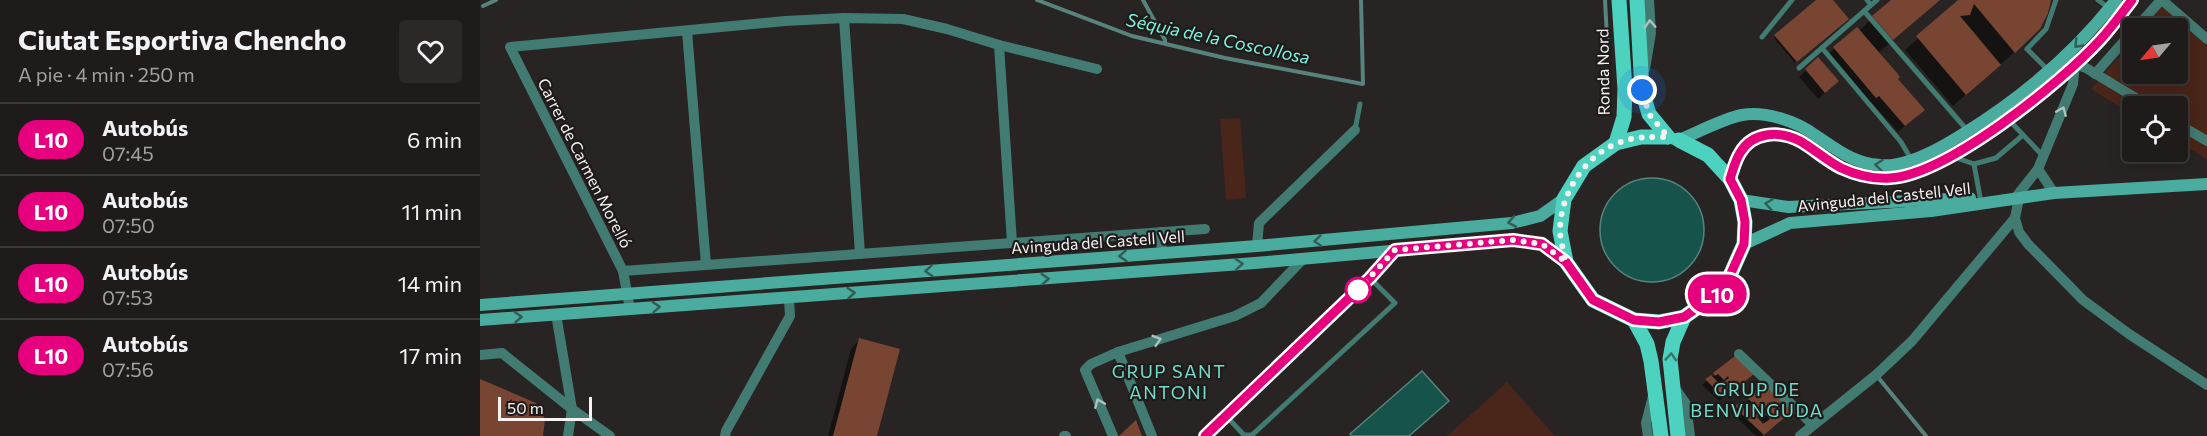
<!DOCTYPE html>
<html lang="es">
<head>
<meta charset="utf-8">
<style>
  :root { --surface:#1e1b1a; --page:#2b2827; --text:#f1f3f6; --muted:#a1a1a2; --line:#3c3939 }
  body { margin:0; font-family:Commissioner,sans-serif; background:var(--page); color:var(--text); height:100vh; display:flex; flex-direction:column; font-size:22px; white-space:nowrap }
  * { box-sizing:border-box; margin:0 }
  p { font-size:20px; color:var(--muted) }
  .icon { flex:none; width:33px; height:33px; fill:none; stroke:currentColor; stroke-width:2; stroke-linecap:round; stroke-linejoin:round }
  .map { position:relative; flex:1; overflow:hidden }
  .side { display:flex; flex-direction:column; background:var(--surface); width:480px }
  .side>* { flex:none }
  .badge { padding:0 12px; border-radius:20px; font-size:21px; line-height:39px }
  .needle { width:39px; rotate:241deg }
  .buttons { position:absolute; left:1642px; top:18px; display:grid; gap:12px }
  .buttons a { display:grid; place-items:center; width:66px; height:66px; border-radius:6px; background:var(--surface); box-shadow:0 3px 15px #0003,0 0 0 2px var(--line); font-size:30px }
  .scale { position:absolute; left:18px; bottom:15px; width:94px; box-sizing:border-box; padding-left:6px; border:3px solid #f6f3f2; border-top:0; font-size:16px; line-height:21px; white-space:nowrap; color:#f6f3f2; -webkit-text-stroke:4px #1e1b1a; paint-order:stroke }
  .you { position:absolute; width:30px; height:30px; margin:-15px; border:4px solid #fff; border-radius:50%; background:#1a73e8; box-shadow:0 0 0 9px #1a73e833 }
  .map>.badge { position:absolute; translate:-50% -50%; box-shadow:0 0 0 3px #fff }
  .round { display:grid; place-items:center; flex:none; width:63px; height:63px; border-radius:6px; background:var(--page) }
  .overview { display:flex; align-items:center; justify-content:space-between; height:102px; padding:0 18px }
  h1 { font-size:28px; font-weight:700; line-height:45px }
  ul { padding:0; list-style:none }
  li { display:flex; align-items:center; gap:18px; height:72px; padding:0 18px; border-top:2px solid var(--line) }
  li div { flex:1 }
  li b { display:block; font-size:22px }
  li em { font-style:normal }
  li .badge { min-width:66px; font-weight:700; text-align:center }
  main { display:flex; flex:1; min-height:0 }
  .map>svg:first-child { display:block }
  .green { fill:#4a2519 }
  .water { fill:#15534b; stroke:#58837d; stroke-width:1.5 }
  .shadow { fill:#0007; fill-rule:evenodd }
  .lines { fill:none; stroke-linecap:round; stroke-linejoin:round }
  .stream { stroke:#58837d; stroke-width:4 }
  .building { fill:#794533; fill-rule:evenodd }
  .service { stroke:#427b72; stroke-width:5 }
  .minor { stroke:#427b72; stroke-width:10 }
  .secondary { stroke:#4aac9e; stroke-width:12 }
  .primary { stroke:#4dd2c0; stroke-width:15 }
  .oneway { stroke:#aec3bf }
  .oneway2 { stroke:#325c55 }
  .oneway3 { stroke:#36766d }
  .line-casing { stroke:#fff; stroke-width:14 }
  .line { stroke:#e6007e; stroke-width:9 }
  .walk { stroke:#f6f3f2; stroke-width:6; stroke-dasharray:0 10.8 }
  .stop-dot { fill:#fff; stroke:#e6007e; stroke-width:3 }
  .labels { text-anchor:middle; stroke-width:4.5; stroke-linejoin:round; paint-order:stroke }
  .street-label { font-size:16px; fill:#f6f3f2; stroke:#1e1b1a }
  .water-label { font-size:18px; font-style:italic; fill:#7ef1df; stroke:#1e1b1a }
  .neighbourhood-label { font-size:18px; letter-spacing:1.5px; fill:#74dccc; stroke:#1e1b1a }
</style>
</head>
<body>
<main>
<section class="side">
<div class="overview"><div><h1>Ciutat Esportiva Chencho</h1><p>A pie · 4 min · 250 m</p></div><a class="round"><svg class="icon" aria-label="heart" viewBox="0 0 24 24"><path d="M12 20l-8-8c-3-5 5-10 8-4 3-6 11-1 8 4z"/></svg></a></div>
<ul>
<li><span class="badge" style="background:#e6007e;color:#fff">L10</span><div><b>Autobús</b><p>07:45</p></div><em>6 min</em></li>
<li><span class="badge" style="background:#e6007e;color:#fff">L10</span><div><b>Autobús</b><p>07:50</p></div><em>11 min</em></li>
<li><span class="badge" style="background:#e6007e;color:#fff">L10</span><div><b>Autobús</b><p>07:53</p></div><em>14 min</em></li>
<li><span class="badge" style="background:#e6007e;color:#fff">L10</span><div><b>Autobús</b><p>07:56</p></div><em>17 min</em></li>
</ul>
</section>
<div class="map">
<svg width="1727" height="436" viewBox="0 0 1727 436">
  <rect width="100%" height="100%" fill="#282423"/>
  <!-- green -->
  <g class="green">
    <polygon points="1682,6 1727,46 1727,159 1698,142 1698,106 1653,106 1653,115 1611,89 1653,40 1653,74 1698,74 1698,28 1663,28"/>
    <polygon points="760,118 766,198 746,200 740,119"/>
    <polygon points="1027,382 1075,436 967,436"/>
  </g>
  <!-- water -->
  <g class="water">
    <circle cx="1172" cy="230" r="52"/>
    <polygon points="942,371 969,401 929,436 872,436 870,434"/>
  </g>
  <!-- shadow -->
  <g class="shadow">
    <polygon points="1338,0 1351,0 1366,19 1315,63 1294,38"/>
    <polygon points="1478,0 1569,0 1547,41 1473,106 1425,50 1479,2"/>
    <polygon points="1392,18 1412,41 1398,53 1416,79 1436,116 1418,132 1391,102 1389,104 1347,55 1377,29 1379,31"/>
    <polygon points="1338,59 1350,88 1338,99 1319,77"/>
    <polygon points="380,339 395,436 348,436 371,349"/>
    <path d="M1255,358L1268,379L1239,401L1222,385ZM1243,380L1245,383L1240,387L1238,384Z"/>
    <path d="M1272,395L1306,415L1281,436H1276L1251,412L1255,408L1266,411L1269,408L1265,404ZM1276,415L1286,424L1283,426L1274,416Z"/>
  </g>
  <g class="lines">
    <!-- stream -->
    <g class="stream">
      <polyline points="557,0 652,36 745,58 883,84 881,0"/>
      <polyline points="663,0 685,40 685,43"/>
      <polyline points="1125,0 1128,56"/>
      <polyline points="3,6 16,0"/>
      <polyline points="1397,376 1446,436"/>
    </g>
  </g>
  <!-- building -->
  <g class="building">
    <polygon points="1336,0 1353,0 1369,19 1317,62 1294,35"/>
    <polygon points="1411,0 1460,0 1413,40 1392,16"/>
    <polygon points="1478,0 1571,0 1568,13 1560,29 1535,53 1494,4 1490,15 1480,16 1521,65 1486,95 1436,36"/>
    <polygon points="1377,27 1417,73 1420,77 1418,79 1445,110 1425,126 1399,96 1396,98 1353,47"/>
    <polygon points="1338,57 1359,81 1345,93 1325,69"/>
    <polygon points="379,338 420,349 397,436 353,436"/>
    <polygon points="1255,356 1274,374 1244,398 1225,379 1231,375 1240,384 1249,378 1248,376 1244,380 1238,374 1235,376 1233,373"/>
    <polygon points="0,379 56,403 65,419 63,436 0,436"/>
    <path d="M1284,383L1313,410L1284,435L1254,407L1259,403L1266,409L1273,403L1268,399L1272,396L1271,394ZM1282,412L1290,419L1283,424L1277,417Z"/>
    <polygon points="656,420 662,436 639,436"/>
  </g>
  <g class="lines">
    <!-- service -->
    <g class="service">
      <polyline points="1387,0 1391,5 1397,0"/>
      <polyline points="1618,0 1629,8"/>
      <polyline points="1384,11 1487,130"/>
      <polyline points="1282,37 1312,0"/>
      <polyline points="1342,48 1421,142 1431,159"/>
      <polyline points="1319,68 1391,5"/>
      <polyline points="1568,70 1547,49 1566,29 1576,0"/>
      <polyline points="1528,119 1563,156"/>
      <polyline points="875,130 880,104"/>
      <polyline points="1474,157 1494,164 1516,158 1543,135"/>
      <polyline points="1494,164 1500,197"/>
      <polyline points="746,416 764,435 772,435 915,303 890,278"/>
    </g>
    <!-- minor -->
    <g class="minor">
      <polyline points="1682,0 1727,39"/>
      <polyline points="364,18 380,254"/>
      <polyline points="1656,28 1681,0"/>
      <polyline points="207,31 226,265"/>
      <polyline points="519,45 532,243"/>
      <polyline points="1165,69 1171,33 1169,0"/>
      <polyline points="1615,74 1653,31"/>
      <polyline points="1698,124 1727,141"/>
      <polyline points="1558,169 1574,193"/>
      <polyline points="1535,198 1558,169 1593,84 1595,64 1606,68 1669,106"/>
      <polyline points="1539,198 1535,218 1539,232 1548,244 1603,300 1649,334 1727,385"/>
      <polyline points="681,232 682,254"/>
      <polyline points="777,246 779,223 875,130"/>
      <polyline points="143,271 725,229"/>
      <polyline points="150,309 143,271 30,47 305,21 364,18 423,19 467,29 519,45 617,69"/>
      <polyline points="76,314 92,409 88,436"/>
      <polyline points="638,352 672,436"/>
      <polyline points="1259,354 1333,425"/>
      <polyline points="0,355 22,353 92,409 130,436"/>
      <polyline points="1194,387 1206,404 1210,436"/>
      <polyline points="245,436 246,431 310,316 309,298"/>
      <polyline points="584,436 586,436"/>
      <polyline points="633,436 605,370 611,364 638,352 755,316 781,303 824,258"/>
      <polyline points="725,436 890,278 916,250"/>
      <polyline points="1168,436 1166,423 1173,396"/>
      <polyline points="1320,436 1396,375 1432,341 1535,218"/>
    </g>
    <!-- secondary -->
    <g class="secondary">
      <path d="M1194,139L1199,140C1216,133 1245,118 1262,115C1286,111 1316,121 1335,135C1353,147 1369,160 1391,164C1398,165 1406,166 1413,165C1438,161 1462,147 1483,134C1541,98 1594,54 1636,0"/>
      <path d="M1250,179C1253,170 1255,160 1260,153C1272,132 1300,130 1320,141C1334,149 1347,161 1361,168C1376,175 1394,179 1410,178C1468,175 1581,82 1621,39C1632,27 1642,13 1652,0"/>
      <polyline points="1261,200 1308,207 1490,198"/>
      <polyline points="1264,244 1310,223 1451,211 1574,193 1727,184"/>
      <polyline points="0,305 777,246 1032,223 1060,216 1084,199"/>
      <polyline points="0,320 775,263 1033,240 1062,244 1086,262"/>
    </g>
    <!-- primary -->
    <g class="primary">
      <polyline points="1157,0 1162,90 1169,114 1188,137"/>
      <polyline points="1188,137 1161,137 1136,143 1104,166 1084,199 1080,231 1086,262 1113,300 1154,320 1179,322 1204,317 1244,289 1264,244 1265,222 1261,200 1250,179 1228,155 1199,140"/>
      <polyline points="1136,143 1144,117 1145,89 1139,0"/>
      <polyline points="1154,320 1167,344 1171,361 1181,436"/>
      <polyline points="1198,436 1190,359 1193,342 1204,317"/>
    </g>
  </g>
  <!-- one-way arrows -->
  <defs><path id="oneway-chevron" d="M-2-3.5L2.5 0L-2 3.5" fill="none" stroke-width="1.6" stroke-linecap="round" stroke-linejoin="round" transform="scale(1.5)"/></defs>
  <g class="oneway">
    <use href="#oneway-chevron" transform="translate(1170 24) rotate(-93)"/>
    <use href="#oneway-chevron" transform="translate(1582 111) rotate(-67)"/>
    <use href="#oneway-chevron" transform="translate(677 340) rotate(-17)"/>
    <use href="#oneway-chevron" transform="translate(619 403) rotate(-113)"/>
  </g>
  <g class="oneway2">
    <use href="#oneway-chevron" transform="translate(1598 44) rotate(134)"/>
    <use href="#oneway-chevron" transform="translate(1399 165) rotate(-174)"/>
    <use href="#oneway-chevron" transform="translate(1289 204) rotate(-172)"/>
    <use href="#oneway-chevron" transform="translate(1032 222) rotate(170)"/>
    <use href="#oneway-chevron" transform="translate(838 241) rotate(175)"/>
    <use href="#oneway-chevron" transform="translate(643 256) rotate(176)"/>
    <use href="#oneway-chevron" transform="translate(759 264) rotate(-4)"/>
    <use href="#oneway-chevron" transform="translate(449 271) rotate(176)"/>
    <use href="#oneway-chevron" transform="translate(565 279) rotate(-4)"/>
    <use href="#oneway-chevron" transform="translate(371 293) rotate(-4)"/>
    <use href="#oneway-chevron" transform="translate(176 307) rotate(-4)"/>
    <use href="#oneway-chevron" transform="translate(38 317) rotate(-4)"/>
  </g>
  <use class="oneway3" href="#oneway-chevron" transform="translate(1191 357) rotate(-86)"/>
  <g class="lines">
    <defs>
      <path id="line" d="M725,436L890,278L915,250L1033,240L1062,244L1086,262L1113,300L1154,320L1179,322L1204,317L1244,289L1264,244L1265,222L1261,200L1250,179C1253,170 1255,161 1260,153C1272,132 1299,130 1320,141C1334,149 1347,161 1361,168C1376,175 1394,179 1410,178C1467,175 1582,82 1621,39C1632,27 1642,13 1652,0"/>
    </defs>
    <!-- line casing -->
    <use href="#line" class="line-casing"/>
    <!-- line -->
    <use href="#line" class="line"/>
    <!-- walk -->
    <path class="walk" d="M878,290L915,250L1033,240L1062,244L1086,262C1084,252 1080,240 1080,230C1080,195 1104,156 1138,143C1154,136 1170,137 1188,137L1169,114L1162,90"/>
  </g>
  <!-- markers -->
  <circle class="stop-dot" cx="878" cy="290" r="12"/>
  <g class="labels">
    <!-- street labels -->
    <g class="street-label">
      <text transform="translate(1123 72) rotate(-91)" y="6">Ronda Nord</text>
      <text transform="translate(105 163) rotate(63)" y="6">Carrer de Carmen Morelló</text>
      <text transform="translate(1404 197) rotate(-6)" y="6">Avinguda del Castell Vell</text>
      <text transform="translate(618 242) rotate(-4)" y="6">Avinguda del Castell Vell</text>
    </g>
    <!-- water labels -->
    <g class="water-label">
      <text transform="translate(738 39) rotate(12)" y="6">Séquia de la Coscollosa</text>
    </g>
    <!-- neighbourhood labels -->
    <g class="neighbourhood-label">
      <text x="689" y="378">GRUP SANT<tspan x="689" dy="21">ANTONI</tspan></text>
      <text x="1277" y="396">GRUP DE<tspan x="1277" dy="21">BENVINGUDA</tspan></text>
    </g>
  </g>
</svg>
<div class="buttons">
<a><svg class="needle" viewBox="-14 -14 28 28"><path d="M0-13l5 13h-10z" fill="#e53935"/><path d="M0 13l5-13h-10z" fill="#a1a1a2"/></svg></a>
<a><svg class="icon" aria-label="locate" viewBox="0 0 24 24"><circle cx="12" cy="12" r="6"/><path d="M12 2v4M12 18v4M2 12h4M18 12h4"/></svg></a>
</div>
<div class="scale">50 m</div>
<div class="you" style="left:1162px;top:90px"></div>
<b class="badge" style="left:1237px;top:294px;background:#e6007e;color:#fff">L10</b>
</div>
</main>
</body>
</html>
